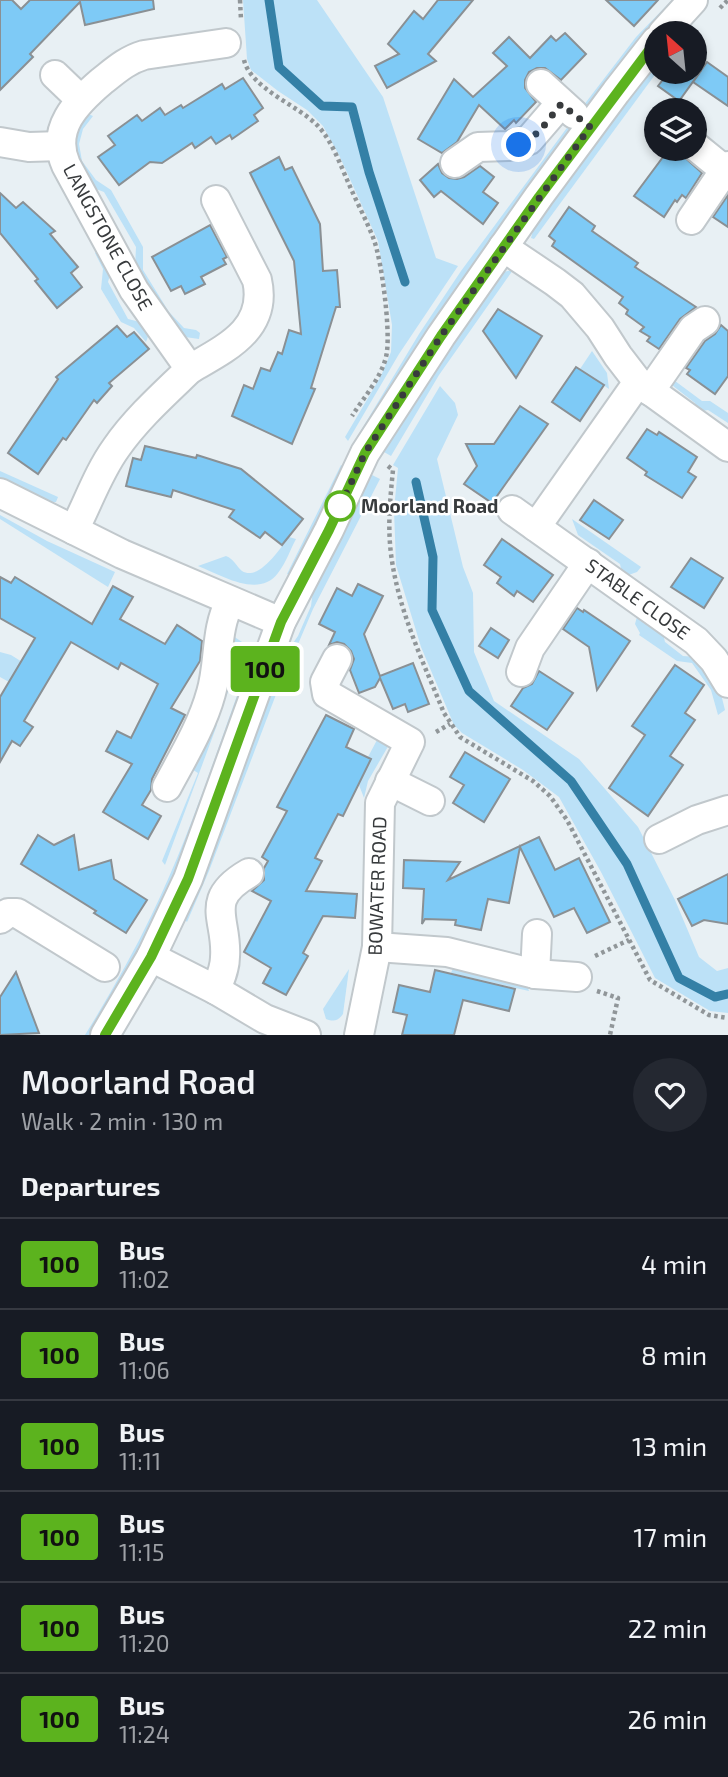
<!DOCTYPE html>
<html lang="en">
<head>
<meta charset="utf-8">
<style>
  :root { --surface:#171b24; --page:#242831; --text:#f1f3f6; --muted:#9ea1a6; --line:#363941 }
  body { margin:0; font-family:"Exo 2",sans-serif; background:var(--page); color:var(--text); height:100vh; display:flex; flex-direction:column; font-size:26px; white-space:nowrap }
  * { box-sizing:border-box; margin:0 }
  p { font-size:23px; color:var(--muted) }
  .icon { flex:none; width:38px; height:38px; fill:none; stroke:currentColor; stroke-width:2; stroke-linecap:round; stroke-linejoin:round }
  .map { position:relative; height:1035px; overflow:hidden }
  .side { display:flex; flex-direction:column; background:var(--surface); flex:1 }
  .side>* { flex:none }
  .badge { padding:0 14px; border-radius:5px; font-size:24px; line-height:46px }
  .needle { width:46px; rotate:333deg }
  .controls { position:absolute; left:644px; top:21px; display:grid; gap:14px }
  .controls a { display:grid; place-items:center; width:63px; height:63px; border-radius:50%; background:var(--surface); box-shadow:0 4px 10px #0003; font-size:35px }
  .you { position:absolute; width:35px; height:35px; margin:-18px; border:5px solid #fff; border-radius:50%; background:#1a73e8; box-shadow:0 0 0 10px #1a73e833 }
  .map>.badge { position:absolute; translate:-50% -50%; box-shadow:0 0 0 4px #fff }
  h2 { padding:0 21px; font-size:26px; line-height:63px }
  .round { display:grid; place-items:center; flex:none; width:74px; height:74px; border-radius:37px; background:var(--page) }
  .summary { display:flex; align-items:center; justify-content:space-between; height:119px; padding:0 21px }
  h1 { font-size:33px; font-weight:600; line-height:52px }
  ul { padding:0; list-style:none }
  li { display:flex; align-items:center; gap:21px; height:91px; padding:0 21px; border-top:2px solid var(--line) }
  li div { flex:1 }
  li b { display:block; font-size:26px }
  li em { font-style:normal }
  li .badge { min-width:77px; font-weight:700; text-align:center }
  .map>svg:first-child { display:block }
  .green { fill:#bce1f7 }
  .lines { fill:none; stroke-linecap:round; stroke-linejoin:round }
  .stream { stroke:#3480a6; stroke-width:9 }
  .building { fill:#7ecaf6; stroke:#8a9094; stroke-width:2 }
  .minor-casing { stroke:#c1c8cc; stroke-width:32 }
  .path { stroke:#909699; stroke-width:4.5; stroke-dasharray:3.5 3.5; stroke-linecap:butt }
  .minor { stroke:#fff; stroke-width:28 }
  .line-casing { stroke:#fff; stroke-width:16 }
  .line { stroke:#5cb31e; stroke-width:10 }
  .walk { stroke:#383b3d; stroke-width:7; stroke-dasharray:0 12.6 }
  .stop-dot { fill:#fff; stroke:#5cb31e; stroke-width:3.5 }
  .labels { text-anchor:middle; stroke-width:5; stroke-linejoin:round; paint-order:stroke }
  .street-label { font-size:19px; fill:#383b3d; stroke:#fff }
  .stop-label { font-size:19px; font-weight:bold; fill:#383b3d; stroke:#fff; text-anchor:start }
</style>
</head>
<body>
<div class="map">
<svg width="728" height="1035" viewBox="0 0 728 1035">
  <rect width="100%" height="100%" fill="#e8f0f4"/>
  <!-- green -->
  <g class="green">
    <polygon points="243,0 317,0 383,97 436,258 458,266 399,354 348,441 345,437 381,376 391,352 392,325 378,241 339,155 323,126 307,110 278,91 251,70 247,59"/>
    <polygon points="672,0 680,0 587,112 580,110 636,37"/>
    <polygon points="656,60 657,72 534,239 531,238 534,226"/>
    <polygon points="86,113 93,116 83,129 79,144 82,161 96,180 111,190 143,247 143,270 169,312 184,328 196,330 200,333 199,339 185,337 173,327 135,268 136,247 104,192 88,186 71,140"/>
    <polygon points="569,125 573,131 467,274 425,336 361,440 357,437 419,334 461,271"/>
    <polygon points="99,249 112,267 108,282 128,319 144,323 150,331 146,342 134,328 121,322 104,294 101,289 103,269 95,253"/>
    <polygon points="513,270 439,375 391,456 384,452 432,373 503,272"/>
    <polygon points="592,351 607,373 609,389 580,369"/>
    <polygon points="671,378 702,401 710,401 728,413 728,423 708,410 696,412 695,403 668,382"/>
    <polygon points="440,386 455,403 458,415 437,459 463,567 473,593 474,652 494,701 579,759 638,827 675,900 699,957 717,971 728,968 728,1013 710,1011 655,978 601,872 559,797 523,770 462,733 454,725 421,647 396,565 394,510 398,468 393,465"/>
    <polygon points="341,465 347,468 292,575 287,574"/>
    <polygon points="0,471 58,497 56,502 50,502 0,479"/>
    <polygon points="372,475 380,479 313,609 284,677 277,674 286,653 298,636 311,606 313,590 334,546"/>
    <polygon points="0,515 47,541 115,572 108,587 0,519"/>
    <polygon points="572,519 641,567 637,572 623,577 620,564 578,535"/>
    <path d="M289,537L296,539C290,550 286,563 278,573C259,599 221,575 198,566L226,556C234,559 236,566 242,571C259,582 281,547 289,537Z"/>
    <polygon points="638,613 662,629 665,642 683,656 697,657 719,686 725,710 718,715 711,690 692,663 677,661 639,635 640,633 635,624"/>
    <polygon points="233,636 242,642 245,648 226,697 223,698"/>
    <polygon points="0,652 11,655 27,665 24,669 19,665 9,682 0,677"/>
    <path d="M246,671L252,672L158,916L92,1035H85C109,996 132,956 152,914C190,836 216,752 246,671Z"/>
    <polygon points="274,682 280,684 209,871 187,922 184,919"/>
    <polygon points="215,722 217,725 165,865 162,861 198,773 190,768"/>
    <polygon points="382,739 390,743 368,781 364,798 359,785 371,759 368,757 377,740"/>
    <polygon points="457,964 526,983 529,991 451,973 453,968"/>
    <path d="M349,969L343,1014C338,1021 334,1022 326,1019L323,1009Z"/>
  </g>
  <g class="lines">
    <!-- stream -->
    <g class="stream">
      <polyline points="269,0 279,67 322,106 352,107 369,172 405,282"/>
      <polyline points="416,482 433,557 432,610 469,691 571,781 627,864 679,978 715,997 728,994"/>
    </g>
  </g>
  <!-- building -->
  <g class="building">
    <polygon points="0,0 12,0 21,9 30,0 153,0 154,9 85,25 80,2 30,54 33,57 0,90"/>
    <polygon points="438,0 473,0 428,54 436,61 387,88 375,66 399,54 388,44 414,11 423,19"/>
    <polygon points="606,0 658,0 634,26"/>
    <polygon points="565,33 586,54 561,80 545,68 537,68 529,72 525,80 525,88 536,102 516,123 514,120 505,129 479,105 457,142 442,153 418,139 454,79 473,97 507,66 493,53 509,37 530,58 551,36 556,41"/>
    <polygon points="707,62 728,77 728,106 693,82"/>
    <polygon points="669,72 700,72 679,101 658,86"/>
    <polygon points="243,78 263,108 254,115 258,121 232,139 230,135 216,144 211,137 195,148 192,143 162,163 150,162 119,185 98,157 115,145 108,136 137,115 142,121 160,108 165,115 181,105 183,108 222,84 225,89"/>
    <polygon points="669,149 674,149 680,153 702,173 686,198 682,195 677,202 675,200 664,217 634,196"/>
    <polygon points="279,157 285,170 292,167 320,224 323,271 337,270 340,307 336,307 311,388 315,389 292,444 232,416 244,385 253,389 261,368 270,371 278,352 282,354 289,330 301,334 294,261 250,173"/>
    <polygon points="438,164 442,173 449,178 457,179 464,177 480,166 494,177 483,192 498,203 483,224 441,191 434,197 420,180"/>
    <polygon points="0,193 16,208 23,202 55,231 50,234 78,267 71,273 82,287 57,308 35,281 38,279 0,233"/>
    <polygon points="728,195 728,227 713,217"/>
    <polygon points="569,207 595,226 592,231 638,263 635,267 696,307 680,319 659,349 647,341 650,337 640,331 644,327 626,314 628,310 619,303 623,297 552,246 555,241 549,236"/>
    <polygon points="210,225 227,257 223,259 226,264 201,277 205,284 185,294 181,286 171,291 152,257"/>
    <polygon points="498,309 542,336 516,378 483,331"/>
    <polygon points="721,325 728,331 728,376 715,394 687,374 690,370 686,368 705,341 715,334"/>
    <polygon points="117,326 127,337 134,332 149,349 109,383 112,386 97,403 94,400 66,440 63,438 38,474 8,453 58,379 56,377"/>
    <polygon points="576,367 604,385 580,421 552,402"/>
    <polygon points="520,406 548,424 492,503 464,484 477,466 466,444 494,444"/>
    <polygon points="647,429 657,435 659,432 697,457 688,472 696,477 682,498 645,475 647,472 627,458"/>
    <polygon points="145,446 196,458 197,455 241,469 303,519 282,545 265,532 260,538 229,517 234,510 173,490 171,497 126,486 133,458 141,460"/>
    <polygon points="594,500 623,520 609,539 580,520"/>
    <polygon points="502,539 553,575 533,602 517,591 514,596 497,583 501,577 484,565"/>
    <polygon points="691,558 723,578 704,608 671,587"/>
    <polygon points="0,577 11,583 15,577 92,624 113,586 133,597 120,619 165,644 177,625 202,641 200,661 171,708 185,715 152,779 151,790 142,805 161,816 148,839 103,812 132,764 106,751 117,731 131,738 158,684 121,663 118,669 71,642 24,721 33,727 20,746 12,741 0,762 0,697 35,638 0,618"/>
    <polygon points="358,584 383,596 364,634 380,676 413,663 429,704 408,712 405,704 393,709 380,678 375,687 359,693 350,670 354,659 351,651 344,644 337,642 329,645 335,632 319,624 337,588 352,596"/>
    <polygon points="577,608 583,612 584,610 630,641 597,690 589,647 563,629"/>
    <polygon points="491,628 509,640 498,658 479,646"/>
    <polygon points="675,665 704,685 685,713 695,720 670,756 683,765 648,816 609,788 645,735 632,726"/>
    <polygon points="539,671 573,693 547,730 511,706 523,688 532,684"/>
    <polygon points="326,715 354,729 346,747 371,759 343,816 338,814 315,858 322,861 306,891 357,894 355,918 323,916 303,953 308,956 286,995 263,983 271,968 244,952 271,901 252,891 264,880 264,868 268,861 262,857 287,811 277,807"/>
    <polygon points="465,752 510,779 484,822 453,803 464,785 450,777"/>
    <polygon points="38,835 54,845 74,835 79,870 111,860 114,879 147,900 126,933 94,913 96,911 21,864"/>
    <polygon points="539,837 555,870 579,858 610,922 587,933 574,908 554,917 520,847 509,903 488,899 481,930 455,925 456,920 425,919 422,924 424,889 403,888 404,860 460,862 448,880"/>
    <polygon points="728,874 728,924 704,920 692,926 678,899"/>
    <polygon points="435,970 515,989 509,1011 463,1000 454,1035 402,1035 407,1015 393,1012 399,985 430,992"/>
    <polygon points="16,972 39,1033 0,1035 0,997"/>
  </g>
  <g class="lines">
    <defs>
      <g id="minor">
        <polyline points="663,33 693,0"/>
        <polyline points="55,75 80,99"/>
        <polyline points="541,84 574,114"/>
        <polyline points="0,142 29,147 61,146"/>
        <polyline points="695,146 722,168"/>
        <polyline points="455,163 478,147 508,146 529,140 560,104"/>
        <polyline points="691,220 720,177 722,168 728,166"/>
        <polyline points="503,247 555,282 572,295 600,328 618,356 638,382 728,447"/>
        <path d="M190,369C226,348 268,329 257,280L216,200"/>
        <polyline points="650,391 693,329 705,321"/>
        <polyline points="0,493 122,554 281,622"/>
        <polyline points="512,510 696,641 714,660 728,683"/>
        <polyline points="536,527 638,382"/>
        <path d="M74,530C88,503 98,473 116,448C136,419 164,394 190,369L134,290L66,165C50,129 76,103 102,81C116,70 127,60 144,55L226,43"/>
        <polyline points="337,659 325,682 327,694 410,742 380,803 377,947 359,1035"/>
        <polyline points="521,672 530,648 588,563"/>
        <polyline points="390,781 430,801"/>
        <path d="M167,787C183,757 202,726 211,693C220,663 215,629 230,602"/>
        <polyline points="659,839 697,820 728,810"/>
        <polyline points="0,919 8,913 17,913 105,967"/>
        <polyline points="377,947 447,952 535,974 577,977"/>
        <polyline points="151,957 216,990 265,1019 306,1035"/>
        <polyline points="535,974 537,934"/>
        <path d="M216,990C220,979 225,969 225,957C228,919 202,900 249,873"/>
        <polyline points="105,1035 151,957 188,879 281,622 329,530 365,453 441,336 539,196 616,92 656,41"/>
      </g>
    </defs>
    <!-- minor casing -->
    <use href="#minor" class="minor-casing"/>
    <!-- path -->
    <g class="path">
      <polyline points="240,0 241,20"/>
      <polyline points="720,8 728,0"/>
      <path d="M244,60C251,89 298,105 318,126C332,141 340,164 348,182C356,201 367,221 374,240C382,263 390,327 387,351C385,373 364,397 352,416"/>
      <path d="M388,466L393,470C390,500 387,530 392,561C400,614 424,664 444,713L460,737L533,781L550,796L567,820L650,980L709,1015L728,1018"/>
      <polyline points="436,732 450,724"/>
      <polyline points="595,956 629,940"/>
      <polyline points="597,991 618,998 610,1035"/>
    </g>
    <!-- minor -->
    <use href="#minor" class="minor"/>
  </g>
  <g class="lines">
    <defs>
      <polyline id="line" points="105,1035 151,957 188,879 281,622 329,530 365,453 441,336 539,197 656,41"/>
    </defs>
    <!-- line casing -->
    <use href="#line" class="line-casing"/>
    <!-- line -->
    <use href="#line" class="line"/>
    <!-- walk -->
    <path class="walk" d="M340,506L338,511L365,453L441,336L590,127L561,104C548,120 538,137 519,145"/>
  </g>
  <!-- markers -->
  <circle class="stop-dot" cx="340" cy="506" r="14"/>
  <g class="labels">
    <!-- street labels -->
    <g class="street-label">
      <text transform="translate(108 237) rotate(61)" y="7">LANGSTONE CLOSE</text>
      <text transform="translate(638 599) rotate(36)" y="7">STABLE CLOSE</text>
      <text transform="translate(377 886) rotate(-88)" y="7">BOWATER ROAD</text>
    </g>
    <!-- stop labels -->
    <g class="stop-label">
      <text x="361" y="513">Moorland Road</text>
    </g>
  </g>
</svg>
<div class="controls">
<a><svg class="needle" viewBox="-14 -14 28 28"><path d="M0-13l5 13h-10z" fill="#e53935"/><path d="M0 13l5-13h-10z" fill="#9ea1a6"/></svg></a>
<a><svg class="icon" aria-label="layers" viewBox="0 0 24 24"><path d="M12 4l9 5-9 5-9-5zM3 14l9 5 9-5"/></svg></a>
</div>
<div class="you" style="left:519px;top:145px"></div>
<b class="badge" style="left:265px;top:669px;background:#5cb31e;color:#111">100</b>
</div>
<section class="side">
<div class="summary"><div><h1>Moorland Road</h1><p>Walk · 2 min · 130 m</p></div><a class="round"><svg class="icon" aria-label="heart" viewBox="0 0 24 24"><path d="M12 20l-8-8c-3-5 5-10 8-4 3-6 11-1 8 4z"/></svg></a></div>
<h2>Departures</h2>
<ul>
<li><span class="badge" style="background:#5cb31e;color:#111">100</span><div><b>Bus</b><p>11:02</p></div><em>4 min</em></li>
<li><span class="badge" style="background:#5cb31e;color:#111">100</span><div><b>Bus</b><p>11:06</p></div><em>8 min</em></li>
<li><span class="badge" style="background:#5cb31e;color:#111">100</span><div><b>Bus</b><p>11:11</p></div><em>13 min</em></li>
<li><span class="badge" style="background:#5cb31e;color:#111">100</span><div><b>Bus</b><p>11:15</p></div><em>17 min</em></li>
<li><span class="badge" style="background:#5cb31e;color:#111">100</span><div><b>Bus</b><p>11:20</p></div><em>22 min</em></li>
<li><span class="badge" style="background:#5cb31e;color:#111">100</span><div><b>Bus</b><p>11:24</p></div><em>26 min</em></li>
</ul>
</section>
</body>
</html>
